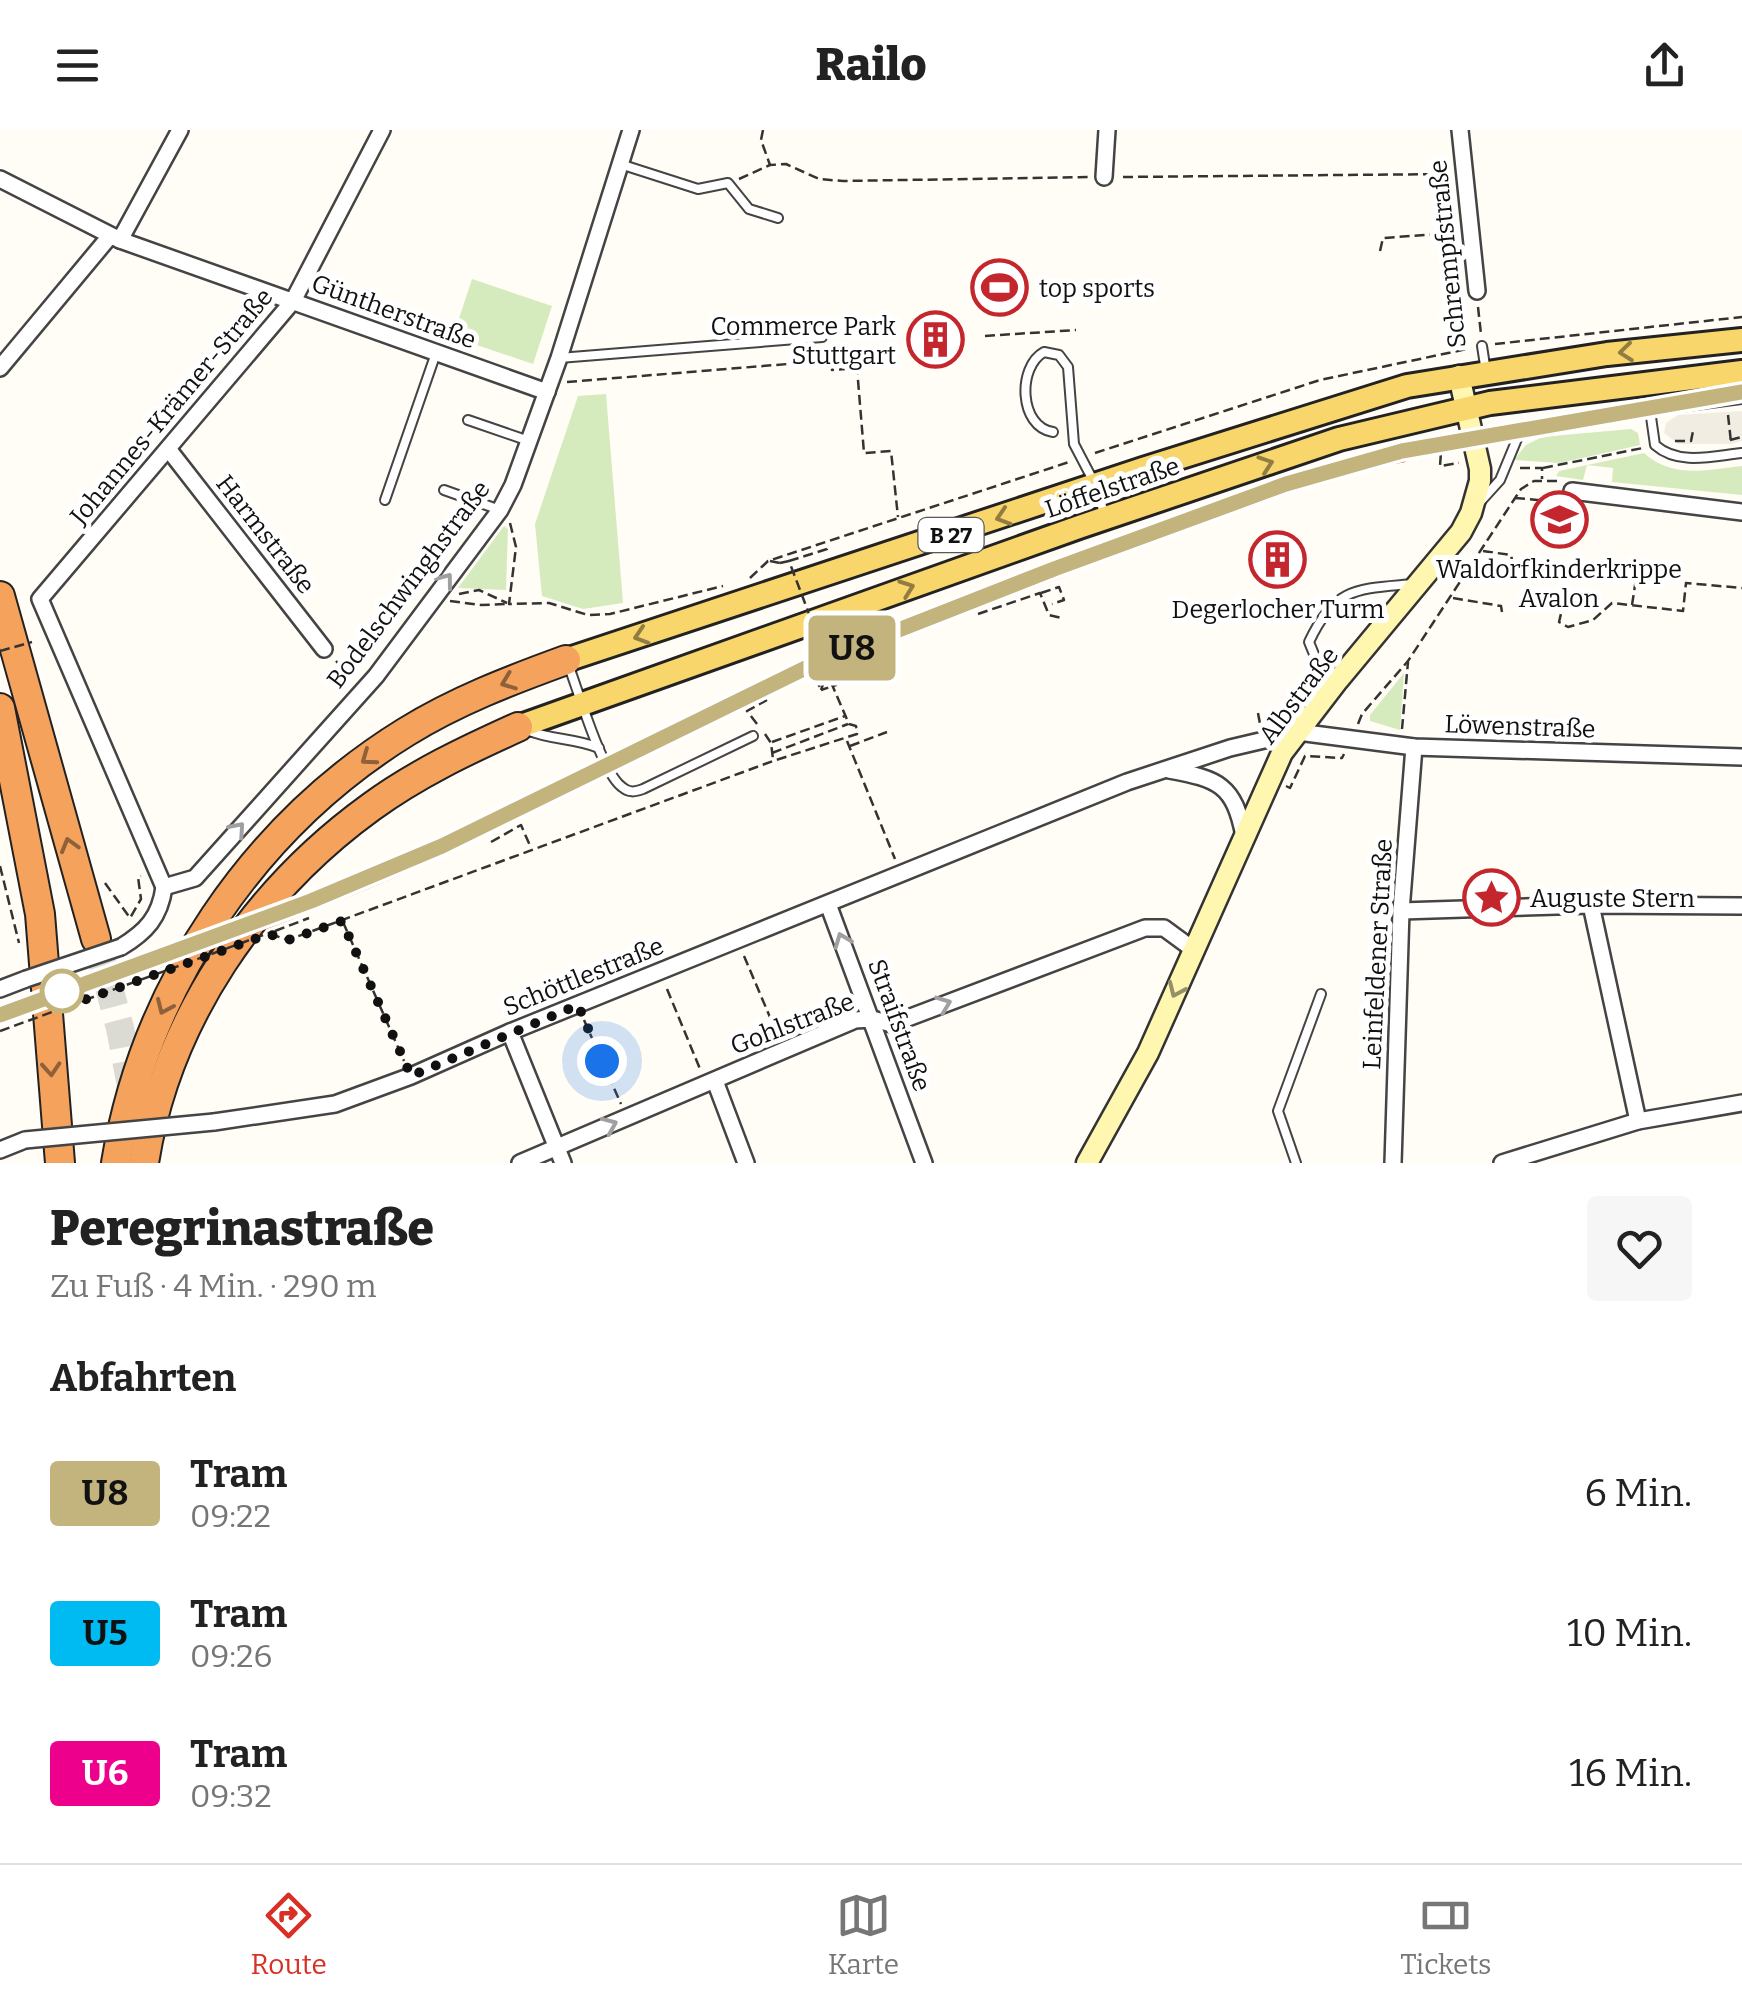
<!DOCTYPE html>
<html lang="de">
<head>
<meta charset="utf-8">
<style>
  :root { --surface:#fff; --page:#f6f6f6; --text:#222; --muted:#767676; --line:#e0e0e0; --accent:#d93025 }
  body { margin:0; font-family:Bitter,serif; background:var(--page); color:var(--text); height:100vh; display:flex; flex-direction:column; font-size:38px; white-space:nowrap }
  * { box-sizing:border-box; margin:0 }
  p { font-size:32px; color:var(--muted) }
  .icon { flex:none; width:55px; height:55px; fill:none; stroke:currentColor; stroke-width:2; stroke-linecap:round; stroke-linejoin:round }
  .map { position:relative; height:1033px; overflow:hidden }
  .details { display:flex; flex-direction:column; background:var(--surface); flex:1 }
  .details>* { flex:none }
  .badge { padding:0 20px; border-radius:8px; font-size:35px; line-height:65px }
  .you { position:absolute; width:50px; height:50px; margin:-25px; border:8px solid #fff; border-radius:50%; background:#1a73e8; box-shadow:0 0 0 15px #1a73e833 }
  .map>.badge { position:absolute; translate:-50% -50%; box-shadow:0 0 0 5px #fff }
  h2 { padding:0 50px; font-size:38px; line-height:90px }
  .round { display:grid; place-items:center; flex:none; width:105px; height:105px; border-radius:10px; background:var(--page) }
  .summary { display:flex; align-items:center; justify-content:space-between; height:170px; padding:0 50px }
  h1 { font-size:48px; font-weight:800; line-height:75px }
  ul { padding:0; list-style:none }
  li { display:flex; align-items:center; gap:30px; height:140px; padding:0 50px }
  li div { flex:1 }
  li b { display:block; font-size:38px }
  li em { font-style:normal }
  li .badge { min-width:110px; font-weight:700; text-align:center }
  header { display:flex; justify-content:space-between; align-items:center; height:130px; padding:0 50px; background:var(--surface); font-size:45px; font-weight:800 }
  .tabs { display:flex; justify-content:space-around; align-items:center; height:140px; border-top:2px solid var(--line); background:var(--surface); font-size:28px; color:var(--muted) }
  .tabs a { display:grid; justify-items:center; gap:5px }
  .tabs .on { color:var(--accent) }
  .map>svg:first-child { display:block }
  .green { fill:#d5ebbd }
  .plaza { fill:#f1ede2 }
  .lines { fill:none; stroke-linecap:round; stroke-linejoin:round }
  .highway-tunnel { stroke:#dbdad3; stroke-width:28; stroke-dasharray:28 14; stroke-linecap:butt }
  .lane-casing { stroke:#444; stroke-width:12 }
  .street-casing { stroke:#444; stroke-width:20 }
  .secondary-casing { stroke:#333; stroke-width:25 }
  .primary-casing { stroke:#222; stroke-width:28 }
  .highway-casing { stroke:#222; stroke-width:32 }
  .path { stroke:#333; stroke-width:2.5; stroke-dasharray:10 5; stroke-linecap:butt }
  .lane { stroke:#fff; stroke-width:8 }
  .street { stroke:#fff; stroke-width:15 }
  .secondary { stroke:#fff6b0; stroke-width:20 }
  .primary { stroke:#f9d66b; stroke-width:22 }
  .highway { stroke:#f5a25d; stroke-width:28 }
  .tram { stroke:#c4262e; stroke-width:2.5 }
  .street-bridge-casing { stroke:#444; stroke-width:20; stroke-linecap:butt }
  .path-bridge { stroke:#333; stroke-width:2.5; stroke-dasharray:10 5; stroke-linecap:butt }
  .street-bridge { stroke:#fff; stroke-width:15 }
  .oneway { stroke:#917d42 }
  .oneway2 { stroke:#a0a0a0 }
  .oneway3 { stroke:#8e613b }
  .oneway4 { stroke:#948f68 }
  .line-casing { stroke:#fff; stroke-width:22 }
  .line { stroke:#c3b47d; stroke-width:15 }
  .walk { stroke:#111; stroke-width:10; stroke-dasharray:0 18 }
  .stop-dot { fill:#fff; stroke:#c3b47d; stroke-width:5 }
  .labels { text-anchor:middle; stroke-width:10; stroke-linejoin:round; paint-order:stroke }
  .shield { fill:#fff; stroke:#585858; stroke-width:2.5 }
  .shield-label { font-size:22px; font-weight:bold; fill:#111 }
  .street-label { font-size:25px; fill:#111; stroke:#fff }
  .poi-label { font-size:25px; fill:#111; stroke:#fff; text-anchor:start }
</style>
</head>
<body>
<header><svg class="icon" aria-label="menu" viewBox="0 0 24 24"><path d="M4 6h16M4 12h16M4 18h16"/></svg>Railo<svg class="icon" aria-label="share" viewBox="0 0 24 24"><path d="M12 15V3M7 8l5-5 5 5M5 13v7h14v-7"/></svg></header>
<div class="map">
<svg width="1742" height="1033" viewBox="0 0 1742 1033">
  <rect width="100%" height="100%" fill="#fffdf5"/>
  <!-- green -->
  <g class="green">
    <polygon points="472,149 552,176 533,234 453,207"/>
    <polygon points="606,264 623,473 583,479 542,466 535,394 578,266"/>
    <polygon points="1631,299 1638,303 1640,315 1560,333 1514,330 1526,315 1542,307"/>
    <path d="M1644,323C1673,349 1706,340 1742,336V365L1612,352L1613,338L1587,335L1583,350L1556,346L1559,341Z"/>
    <polygon points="504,396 508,399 506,460 458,458"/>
    <polygon points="1404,543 1400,600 1370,591 1370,585"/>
  </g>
  <!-- plaza -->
  <polygon class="plaza" points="1742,281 1742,311 1731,314 1678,314 1664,303 1666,293 1678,285"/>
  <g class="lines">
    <!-- highway-tunnel -->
    <polyline class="highway-tunnel" points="96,809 120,898 134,972"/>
    <defs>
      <g id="lane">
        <polyline points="620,34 698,59 728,53 749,79 778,88"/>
        <polyline points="1482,216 1486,242"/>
        <polyline points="559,228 822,207"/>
        <path d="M1650,280L1655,315C1679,336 1713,326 1742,323"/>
        <polyline points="468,290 529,311"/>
        <path d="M1053,302C1019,297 1017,237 1044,222L1059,225L1068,237L1074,314L1096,356L1104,383"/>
        <polyline points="1474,304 1742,269"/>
        <polyline points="444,360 500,380"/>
        <polyline points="385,370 436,223"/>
        <polyline points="1481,371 1500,350 1522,297"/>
        <path d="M568,534C578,560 602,643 622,657C629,663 635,662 643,659L753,606"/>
        <path d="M1335,548L1318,534L1309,512C1335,456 1358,459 1413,454"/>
        <path d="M527,600C550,610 575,608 599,618"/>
        <polyline points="1296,1033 1278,981 1321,864"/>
      </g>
      <g id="street">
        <polyline points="1460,0 1477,161"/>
        <polyline points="1104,47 1107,0"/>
        <polyline points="0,49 120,110 547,262"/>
        <polyline points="120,110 180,0"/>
        <polyline points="0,238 110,106"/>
        <polyline points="169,320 324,519"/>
        <polyline points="1572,361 1742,382"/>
        <path d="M1169,640C1219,649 1234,655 1244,706"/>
        <polyline points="164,757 195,748 376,546 500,380 513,355 559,228 631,0"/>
        <polyline points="164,757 40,469 293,171 382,0"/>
        <polyline points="828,774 924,1033"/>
        <polyline points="1591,775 1638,991"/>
        <polyline points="1401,781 1591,775 1742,776"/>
        <path d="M121,817C146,802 160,787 164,757"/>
        <polyline points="0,859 26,849"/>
        <polyline points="510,902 563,1033"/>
        <polyline points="715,951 746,1033"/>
        <polyline points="214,992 335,974 411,946 510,902 1127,652 1230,618 1298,602 1414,617 1742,627"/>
        <polyline points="0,1020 25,1010"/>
        <polyline points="520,1033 855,890 872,889 892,894 1145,798 1164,798 1194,820"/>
        <polyline points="1393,1033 1401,781 1414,617"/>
        <polyline points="1502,1033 1638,991 1742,973"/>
      </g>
      <polyline id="secondary" points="1087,1033 1148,923 1282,623 1338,550 1461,402 1471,383 1480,351 1480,339 1459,246"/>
      <g id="primary">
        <polyline points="566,530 1143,339 1407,256 1607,224 1742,210"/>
        <polyline points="518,597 1079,397 1339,309 1490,273 1742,242"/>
      </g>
      <g id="highway">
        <polyline points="0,466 96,809"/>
        <polyline points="0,578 40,784 60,1033"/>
        <path d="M116,1033C145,856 254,696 406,602C456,571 511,550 566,530"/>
        <path d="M144,1033C166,890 255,761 371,677C416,644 467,620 518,597"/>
      </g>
    </defs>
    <!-- lane casing -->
    <use href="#lane" class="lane-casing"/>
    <!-- street casing -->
    <use href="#street" class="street-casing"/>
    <!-- secondary casing -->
    <use href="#secondary" class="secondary-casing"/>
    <!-- primary casing -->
    <use href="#primary" class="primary-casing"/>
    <!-- highway casing -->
    <use href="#highway" class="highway-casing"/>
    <!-- path -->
    <g class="path">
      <polyline points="763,0 761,10 770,35"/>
      <polyline points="1123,47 1450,44"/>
      <polyline points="739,49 770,35 786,34 819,49 843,51 1090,47"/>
      <polyline points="1380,121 1383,108 1453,103"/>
      <polyline points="1478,177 1481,204"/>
      <polyline points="985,206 1076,200"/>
      <polyline points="1495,214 1742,187"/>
      <polyline points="832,232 832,240 857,238 864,323 891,321 898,387"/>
      <polyline points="567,252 886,226"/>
      <polyline points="1728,285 1731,312"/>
      <polyline points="1730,310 1742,307"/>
      <polyline points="1675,311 1691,311 1693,301"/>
      <path d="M1417,313C1428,313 1432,311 1441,322L1440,336L1459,333"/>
      <polyline points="1095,323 1320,250 1467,219"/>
      <polyline points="1520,338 1542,338 1542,349"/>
      <polyline points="1543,338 1643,318"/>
      <polyline points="1515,368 1561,372"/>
      <polyline points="510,393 516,417 509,474 549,473 588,485 610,484 723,456"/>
      <polyline points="1483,421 1511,425 1512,430"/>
      <polyline points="770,431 780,433"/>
      <polyline points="789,431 827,419 827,415"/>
      <polyline points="750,448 768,431 1069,332"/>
      <polyline points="969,463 1037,436"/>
      <polyline points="1041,463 1059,457 1064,470 1052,474"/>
      <polyline points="459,464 479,460 507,473"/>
      <polyline points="1453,468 1501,476 1502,482"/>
      <polyline points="450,471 481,475 507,474"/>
      <polyline points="1632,475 1636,449 1571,442 1559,492 1568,497 1593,490 1612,473 1683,481 1686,453 1742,458"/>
      <polyline points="978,484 1040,463 1049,485 1062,488"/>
      <polyline points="853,500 871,502"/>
      <polyline points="808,514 811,524"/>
      <polyline points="336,531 351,547"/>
      <polyline points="815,548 821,559"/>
      <polyline points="1258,583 1260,594"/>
      <polyline points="757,594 747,581 767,570"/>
      <polyline points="1358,594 1362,584 1408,531 1521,359 1534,351 1559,351"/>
      <polyline points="1402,599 1408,532"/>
      <polyline points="765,604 771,613 773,629"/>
      <polyline points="847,611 895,729"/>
      <polyline points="772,612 845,586"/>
      <polyline points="850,616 887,602"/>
      <polyline points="772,623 848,594"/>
      <polyline points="1286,656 1290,658 1305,626 1342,628 1344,624"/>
      <polyline points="491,712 521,695 531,718"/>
      <polyline points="0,736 19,813"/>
      <polyline points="105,753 130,788 141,769 138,747 141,746"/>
      <polyline points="343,792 404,931"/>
      <polyline points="275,801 309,788"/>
      <polyline points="270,804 288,810 773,631 857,604 856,596 849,594 827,543 821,560"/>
      <polyline points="744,826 778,906"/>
      <polyline points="667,859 700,939"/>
      <polyline points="584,890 621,974"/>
    </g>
    <!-- lane -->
    <use href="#lane" class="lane"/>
    <!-- street -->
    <use href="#street" class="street"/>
    <!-- secondary -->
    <use href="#secondary" class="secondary"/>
    <!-- primary -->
    <use href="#primary" class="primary"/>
    <!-- highway -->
    <use href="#highway" class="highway"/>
    <!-- tram -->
    <path class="tram" d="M0,893C150,839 303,790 448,722C579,661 705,589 838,532L1283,361L1350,341L1404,331"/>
    <defs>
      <g id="street-bridge">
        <polyline points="26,849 121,817"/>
        <polyline points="25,1010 214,992"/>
      </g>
    </defs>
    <!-- street-bridge casing -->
    <use href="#street-bridge" class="street-bridge-casing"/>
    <!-- path-bridge -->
    <g class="path-bridge">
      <polyline points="780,433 789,431 836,555 821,560"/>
      <polyline points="0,521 32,512"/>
      <polyline points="0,901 269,803"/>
    </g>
    <!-- street-bridge -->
    <use href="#street-bridge" class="street-bridge"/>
  </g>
  <!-- one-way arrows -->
  <defs><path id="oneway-chevron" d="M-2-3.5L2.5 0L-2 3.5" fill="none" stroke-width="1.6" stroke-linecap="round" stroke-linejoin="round" transform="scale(2.5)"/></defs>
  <g class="oneway">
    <use href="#oneway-chevron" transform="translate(1626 222) rotate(174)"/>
    <use href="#oneway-chevron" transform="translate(1266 334) rotate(-19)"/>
    <use href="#oneway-chevron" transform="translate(1003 387) rotate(162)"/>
    <use href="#oneway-chevron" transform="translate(907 458) rotate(-20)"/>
    <use href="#oneway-chevron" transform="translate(641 506) rotate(162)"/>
  </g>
  <g class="oneway2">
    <use href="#oneway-chevron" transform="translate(446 450) rotate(-53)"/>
    <use href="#oneway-chevron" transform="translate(238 699) rotate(-49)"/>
    <use href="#oneway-chevron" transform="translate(842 810) rotate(-111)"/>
    <use href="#oneway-chevron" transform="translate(944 874) rotate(-21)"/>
    <use href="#oneway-chevron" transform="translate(610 995) rotate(-23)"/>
  </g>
  <g class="oneway3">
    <use href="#oneway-chevron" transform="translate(508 552) rotate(159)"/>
    <use href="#oneway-chevron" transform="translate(368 628) rotate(144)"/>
    <use href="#oneway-chevron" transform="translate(69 715) rotate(-106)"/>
    <use href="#oneway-chevron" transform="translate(164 877) rotate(114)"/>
    <use href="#oneway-chevron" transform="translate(51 939) rotate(86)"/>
  </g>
  <use class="oneway4" href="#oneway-chevron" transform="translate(1176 860) rotate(114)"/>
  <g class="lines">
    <defs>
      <polyline id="line" points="0,885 311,771 442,716 822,530 1054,439 1286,354 1402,321 1742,262"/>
    </defs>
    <!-- line casing -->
    <use href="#line" class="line-casing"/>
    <!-- line -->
    <use href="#line" class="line"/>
    <!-- walk -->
    <polyline class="walk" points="62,861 67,876 269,804 288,810 342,791 411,946 578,875 602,931"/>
  </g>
  <!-- icons -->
  <defs>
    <symbol id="stadium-ring" viewBox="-11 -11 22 22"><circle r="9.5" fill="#fff" stroke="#c4262e" stroke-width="1.5"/><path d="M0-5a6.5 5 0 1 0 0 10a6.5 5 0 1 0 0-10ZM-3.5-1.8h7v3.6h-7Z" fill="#c4262e"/></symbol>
    <symbol id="building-ring" viewBox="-11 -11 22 22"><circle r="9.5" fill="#fff" stroke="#c4262e" stroke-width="1.5"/><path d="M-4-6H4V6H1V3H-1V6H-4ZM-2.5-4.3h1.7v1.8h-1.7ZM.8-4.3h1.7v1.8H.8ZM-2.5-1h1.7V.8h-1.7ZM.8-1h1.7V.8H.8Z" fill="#c4262e"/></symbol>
    <symbol id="school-ring" viewBox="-11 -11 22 22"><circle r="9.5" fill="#fff" stroke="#c4262e" stroke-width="1.5"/><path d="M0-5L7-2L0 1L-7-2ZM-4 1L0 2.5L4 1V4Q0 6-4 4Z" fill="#c4262e"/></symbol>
    <symbol id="sight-ring" viewBox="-11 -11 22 22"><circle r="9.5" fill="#fff" stroke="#c4262e" stroke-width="1.5"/><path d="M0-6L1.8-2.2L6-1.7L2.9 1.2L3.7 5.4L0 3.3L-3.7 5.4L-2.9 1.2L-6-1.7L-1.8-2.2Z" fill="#c4262e"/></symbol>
  </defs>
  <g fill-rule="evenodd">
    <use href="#stadium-ring" x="968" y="126" width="63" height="63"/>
    <use href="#building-ring" x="904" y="178" width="63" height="63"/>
    <use href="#school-ring" x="1528" y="358" width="63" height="63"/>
    <use href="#building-ring" x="1246" y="398" width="63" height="63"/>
    <use href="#sight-ring" x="1460" y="736" width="63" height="63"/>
  </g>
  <!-- markers -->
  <circle class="stop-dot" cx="62" cy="861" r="20"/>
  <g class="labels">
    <!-- shield labels -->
    <rect class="shield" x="918.5" y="388" width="65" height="34" rx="8"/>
    <g class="shield-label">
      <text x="951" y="413">B 27</text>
    </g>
    <!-- street labels -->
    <g class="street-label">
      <text transform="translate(1447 124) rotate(-96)" y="9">Schrempfstraße</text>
      <text transform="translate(394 181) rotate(20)" y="9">Güntherstraße</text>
      <text transform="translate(171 276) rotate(-50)" y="9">Johannes-Krämer-Straße</text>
      <text transform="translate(1112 357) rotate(-19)" y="9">Löffelstraße</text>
      <text transform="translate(266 404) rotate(52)" y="9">Harmstraße</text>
      <text transform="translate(408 454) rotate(-53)" y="9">Bodelschwinghstraße</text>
      <text transform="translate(1298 565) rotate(-53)" y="9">Albstraße</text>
      <text transform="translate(1520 596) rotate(2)" y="9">Löwenstraße</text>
      <text transform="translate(1377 824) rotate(-87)" y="9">Leinfeldener Straße</text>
      <text transform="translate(583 846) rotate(-22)" y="9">Schöttlestraße</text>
      <text transform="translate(792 893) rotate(-21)" y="9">Gohlstraße</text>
      <text transform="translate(900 895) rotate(70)" y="9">Straifstraße</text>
    </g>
    <!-- poi labels -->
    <g class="poi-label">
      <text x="1039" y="167">top sports</text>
      <text x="896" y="205" text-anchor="end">Commerce Park<tspan x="896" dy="29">Stuttgart</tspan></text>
      <text x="1559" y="448" text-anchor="middle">Waldorfkinderkrippe<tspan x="1559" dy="29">Avalon</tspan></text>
      <text x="1278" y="488" text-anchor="middle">Degerlocher Turm</text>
      <text x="1530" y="777">Auguste Stern</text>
    </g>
  </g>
</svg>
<div class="you" style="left:602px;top:931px"></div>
<b class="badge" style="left:852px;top:518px;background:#c3b47d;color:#111">U8</b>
</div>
<section class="details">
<div class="summary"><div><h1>Peregrinastraße</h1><p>Zu Fuß · 4 Min. · 290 m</p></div><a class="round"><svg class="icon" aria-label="heart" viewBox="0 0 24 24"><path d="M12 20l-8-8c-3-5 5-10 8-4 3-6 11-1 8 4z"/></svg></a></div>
<h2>Abfahrten</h2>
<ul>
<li><span class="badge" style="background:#c3b47d;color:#111">U8</span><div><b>Tram</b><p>09:22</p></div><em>6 Min.</em></li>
<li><span class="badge" style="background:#00baf2;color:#111">U5</span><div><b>Tram</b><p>09:26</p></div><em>10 Min.</em></li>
<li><span class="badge" style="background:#ec008c;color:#fff">U6</span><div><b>Tram</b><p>09:32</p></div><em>16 Min.</em></li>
</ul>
</section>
<nav class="tabs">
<a class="on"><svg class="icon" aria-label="directions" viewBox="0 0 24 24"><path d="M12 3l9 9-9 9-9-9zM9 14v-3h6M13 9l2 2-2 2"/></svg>Route</a>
<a><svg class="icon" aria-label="map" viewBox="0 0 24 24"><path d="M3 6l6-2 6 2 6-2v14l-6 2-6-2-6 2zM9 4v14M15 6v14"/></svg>Karte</a>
<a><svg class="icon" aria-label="tickets" viewBox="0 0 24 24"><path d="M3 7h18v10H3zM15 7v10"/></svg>Tickets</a>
</nav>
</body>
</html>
